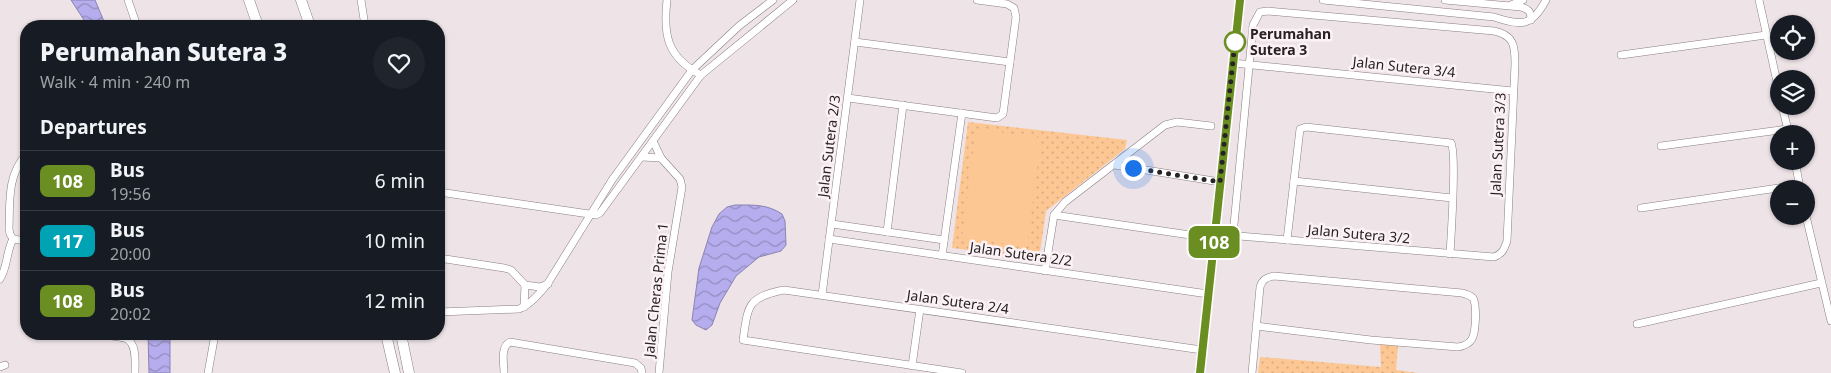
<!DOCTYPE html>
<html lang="en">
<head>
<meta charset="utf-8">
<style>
  :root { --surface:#171b24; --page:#20242c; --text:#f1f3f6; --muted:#9ea1a6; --line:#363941 }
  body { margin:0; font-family:"Noto Sans",sans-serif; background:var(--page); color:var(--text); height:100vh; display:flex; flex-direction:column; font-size:19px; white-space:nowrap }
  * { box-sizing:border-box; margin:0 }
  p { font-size:16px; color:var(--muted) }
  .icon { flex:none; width:28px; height:28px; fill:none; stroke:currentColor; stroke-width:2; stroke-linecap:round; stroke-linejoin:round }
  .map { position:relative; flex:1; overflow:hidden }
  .drawer { position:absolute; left:20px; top:20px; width:425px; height:320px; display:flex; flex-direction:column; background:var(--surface); border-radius:20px; box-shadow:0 1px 4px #0004 }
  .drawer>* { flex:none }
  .badge { padding:0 10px; border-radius:8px; font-size:18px; line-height:32px }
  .fabs { position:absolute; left:1770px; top:15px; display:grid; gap:10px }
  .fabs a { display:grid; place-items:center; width:45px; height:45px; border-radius:50%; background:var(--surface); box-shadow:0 1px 4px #0004; font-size:25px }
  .you { position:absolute; width:25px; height:25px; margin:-12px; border:4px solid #fff; border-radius:50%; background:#1a73e8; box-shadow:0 0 0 8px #1a73e833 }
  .map>.badge { position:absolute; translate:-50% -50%; box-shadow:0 0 0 2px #fff }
  h2 { padding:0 20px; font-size:19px; line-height:45px }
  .round { display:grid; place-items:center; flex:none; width:52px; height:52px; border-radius:26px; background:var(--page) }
  .summary { display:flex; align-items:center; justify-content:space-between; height:85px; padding:0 20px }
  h1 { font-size:24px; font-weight:800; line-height:38px }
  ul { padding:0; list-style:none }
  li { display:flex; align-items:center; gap:15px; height:60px; padding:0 20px; border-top:1px solid var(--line) }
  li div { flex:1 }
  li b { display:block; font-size:19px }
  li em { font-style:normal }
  li .badge { min-width:55px; font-weight:700; text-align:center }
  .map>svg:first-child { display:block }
  .park { fill:url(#park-dots) }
  .garden { fill:#fdc793 }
  .water { fill:url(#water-waves); stroke:#8a84b1 }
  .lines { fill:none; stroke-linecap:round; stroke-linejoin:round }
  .minor-casing { stroke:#887f81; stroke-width:8 }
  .highway-casing { stroke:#887f81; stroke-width:11 }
  .minor { stroke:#fff; stroke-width:7 }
  .highway { stroke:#fff; stroke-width:10 }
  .line-casing { stroke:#fff; stroke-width:11 }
  .line { stroke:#6b8e23; stroke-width:8 }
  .walk { stroke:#272324; stroke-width:5; stroke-dasharray:0 9 }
  .stop-dot { fill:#fff; stroke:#6b8e23; stroke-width:2.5 }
  .labels { text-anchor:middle; stroke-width:5; stroke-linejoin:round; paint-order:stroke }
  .stop-label { font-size:14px; font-weight:bold; fill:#272324; stroke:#fcf1f4; text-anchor:start }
  .street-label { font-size:14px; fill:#272324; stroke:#fcf1f4 }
</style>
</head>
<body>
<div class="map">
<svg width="1831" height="373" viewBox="0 0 1831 373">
  <defs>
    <pattern id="park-dots" width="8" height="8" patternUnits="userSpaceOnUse" patternTransform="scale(1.25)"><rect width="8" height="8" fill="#fdc793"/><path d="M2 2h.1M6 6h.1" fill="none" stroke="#d9ab7f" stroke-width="1.8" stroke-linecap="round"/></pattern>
    <pattern id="water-waves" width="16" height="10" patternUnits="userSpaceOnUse" patternTransform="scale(1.25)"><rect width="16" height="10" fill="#b5aded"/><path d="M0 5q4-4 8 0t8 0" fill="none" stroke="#938cc0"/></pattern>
  </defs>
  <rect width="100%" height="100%" fill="#eee3e7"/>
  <!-- park -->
  <g class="park">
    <polygon points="968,122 1127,140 1125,149 1046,211 1039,259 952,248"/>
    <polygon points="1380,344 1398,345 1396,370 1418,373 1258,373 1260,357 1381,367"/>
  </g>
  <!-- garden -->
  <polygon class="garden" points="976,129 1041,138 1027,246 962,238"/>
  <!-- water -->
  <g class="water">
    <polygon points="71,0 95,0 106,26 85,26 84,20"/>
    <path d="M735,205C753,205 767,204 782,214L785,221L786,245L781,251L759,257L736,276L720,303L712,325L706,330L696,325L692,320L699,268L712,227L719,214L727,207Z"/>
    <polygon points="148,334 170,334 170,373 149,373"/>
  </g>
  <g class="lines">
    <defs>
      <g id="minor">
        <polyline points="128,0 137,26"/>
        <polyline points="361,0 365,26"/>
        <path d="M667,0C663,35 667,57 701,75"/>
        <path d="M1323,0L1494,17C1521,26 1532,27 1546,0"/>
        <path d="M1445,0L1521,7C1529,9 1531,12 1531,20"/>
        <polyline points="1759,0 1779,91"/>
        <polyline points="1511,5 1523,0"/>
        <polyline points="855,42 1010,62"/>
        <polyline points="1621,55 1766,35"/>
        <polyline points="1233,63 1513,91"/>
        <polyline points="848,98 997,118 1003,114 1016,17 1014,8 1007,4 977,0"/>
        <polyline points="1782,106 1789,134"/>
        <polyline points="653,141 661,158 680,179 682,187 668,272 659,373"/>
        <polyline points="1661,146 1787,129"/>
        <path d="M26,155C7,175 10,203 9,229L10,234L13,239L26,241"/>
        <polyline points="642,157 661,158"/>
        <polyline points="1795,161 1800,188"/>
        <polyline points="1115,165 1220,182"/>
        <polyline points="1294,181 1452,198"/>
        <polyline points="439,192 596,215 600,213 701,75 793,0"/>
        <polyline points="1641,208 1799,185"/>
        <polyline points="1054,215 1197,236"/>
        <polyline points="1806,216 1831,321"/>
        <polyline points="832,224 944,240"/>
        <polyline points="887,232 903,105"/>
        <path d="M1215,234L1494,257C1502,254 1504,250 1507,241L1515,64C1515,46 1514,35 1494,31L1268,11L1260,12L1253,25L1233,235"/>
        <polyline points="829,239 1208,294"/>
        <path d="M1287,240L1300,129L1306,127L1451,143C1457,153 1451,236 1450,254"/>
        <polyline points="942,256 962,113"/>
        <polyline points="439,258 504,268 511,270 525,285 540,287 548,284"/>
        <polyline points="1045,271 1054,215 1065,202 1165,125 1177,122 1211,126"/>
        <path d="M0,279C8,266 6,252 13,239"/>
        <polyline points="822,295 860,0"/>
        <polyline points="524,307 525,285"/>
        <path d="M439,312L519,309C531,304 540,293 548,283L612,180L692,70L739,26L773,0"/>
        <polyline points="1637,324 1821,283"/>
        <path d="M104,334C111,337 120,336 127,339C137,344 135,364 135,373"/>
        <polyline points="912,366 920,309"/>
        <polyline points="0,367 5,365"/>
        <polyline points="208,373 215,334"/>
        <path d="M504,373C504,363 500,347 510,342L635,363L641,368L642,373"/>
        <path d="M962,373L743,340C748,306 747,297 784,290L1202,350"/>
        <polyline points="1200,373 1240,0"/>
        <path d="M1252,373L1260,287C1262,280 1266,277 1274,276L1462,293C1466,294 1470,295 1473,298C1477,305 1476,331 1472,339C1469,344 1464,346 1458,347L1371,340L1256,326"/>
      </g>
      <g id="highway">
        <polyline points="249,0 258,26"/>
        <polyline points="301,0 310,26"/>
        <polyline points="386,334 395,373"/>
        <polyline points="401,334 409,373"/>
      </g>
    </defs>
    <!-- minor casing -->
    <use href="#minor" class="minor-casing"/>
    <!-- highway casing -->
    <use href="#highway" class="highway-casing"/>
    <!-- minor -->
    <use href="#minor" class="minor"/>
    <!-- highway -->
    <use href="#highway" class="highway"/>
  </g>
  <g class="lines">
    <defs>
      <polyline id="line" points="1200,373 1240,0"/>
    </defs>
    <!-- line casing -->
    <use href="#line" class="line-casing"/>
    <!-- line -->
    <use href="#line" class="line"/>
    <!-- walk -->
    <polyline class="walk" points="1133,168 1220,182 1235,42"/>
  </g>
  <!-- markers -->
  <circle class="stop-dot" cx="1235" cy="42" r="10"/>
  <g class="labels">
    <!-- stop labels -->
    <g class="stop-label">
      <text x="1250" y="39">Perumahan<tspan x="1250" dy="16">Sutera 3</tspan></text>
    </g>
    <!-- street labels -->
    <g class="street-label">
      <text transform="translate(1404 67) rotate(6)" y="5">Jalan Sutera 3/4</text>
      <text transform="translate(1498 144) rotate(-87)" y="5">Jalan Sutera 3/3</text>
      <text transform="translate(829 146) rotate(-83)" y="5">Jalan Sutera 2/3</text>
      <text transform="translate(1359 234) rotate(5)" y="5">Jalan Sutera 3/2</text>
      <text transform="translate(1021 254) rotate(8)" y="5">Jalan Sutera 2/2</text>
      <text transform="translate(656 290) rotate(-84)" y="5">Jalan Cheras Prima 1</text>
      <text transform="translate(958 302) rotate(8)" y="5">Jalan Sutera 2/4</text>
    </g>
  </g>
</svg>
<div class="fabs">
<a><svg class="icon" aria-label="locate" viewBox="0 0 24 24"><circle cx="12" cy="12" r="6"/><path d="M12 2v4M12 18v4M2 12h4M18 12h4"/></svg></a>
<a><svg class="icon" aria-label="layers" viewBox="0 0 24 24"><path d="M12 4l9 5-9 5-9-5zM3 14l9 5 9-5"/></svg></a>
<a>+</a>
<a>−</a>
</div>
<div class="you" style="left:1133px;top:168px"></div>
<b class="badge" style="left:1214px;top:242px;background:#6b8e23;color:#fff">108</b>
<section class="drawer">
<div class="summary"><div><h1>Perumahan Sutera 3</h1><p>Walk · 4 min · 240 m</p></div><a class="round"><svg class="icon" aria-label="heart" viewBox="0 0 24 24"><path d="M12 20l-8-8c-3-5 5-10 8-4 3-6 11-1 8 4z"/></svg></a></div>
<h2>Departures</h2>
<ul>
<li><span class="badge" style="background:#6b8e23;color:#fff">108</span><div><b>Bus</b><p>19:56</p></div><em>6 min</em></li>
<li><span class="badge" style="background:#00a3b4;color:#fff">117</span><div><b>Bus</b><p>20:00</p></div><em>10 min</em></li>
<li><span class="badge" style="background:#6b8e23;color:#fff">108</span><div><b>Bus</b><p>20:02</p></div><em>12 min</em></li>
</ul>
</section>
</div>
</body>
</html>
